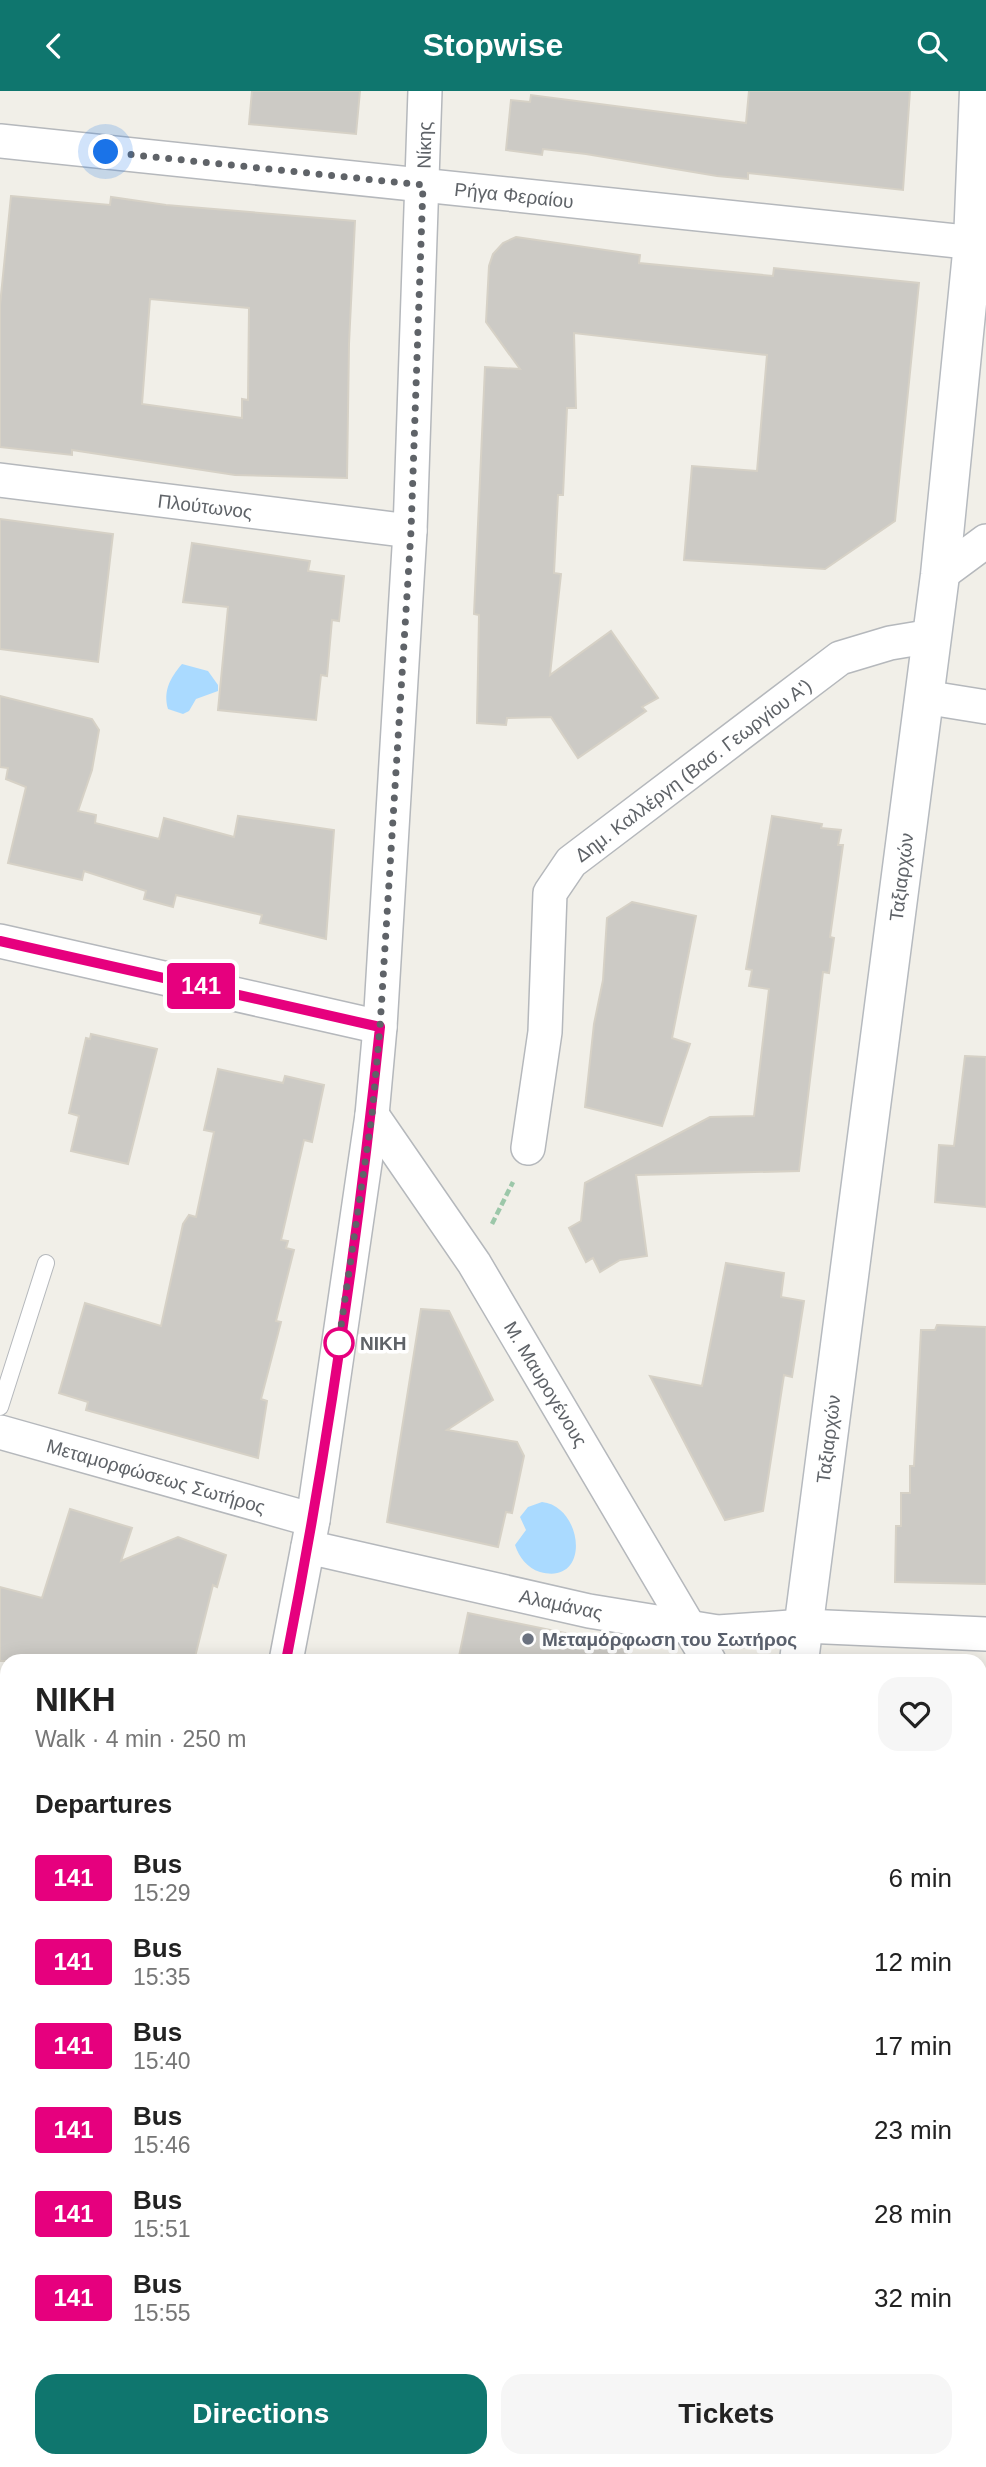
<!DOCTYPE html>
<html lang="en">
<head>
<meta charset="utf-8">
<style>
  :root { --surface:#fff; --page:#f6f6f6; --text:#222; --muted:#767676; --accent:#0f766e }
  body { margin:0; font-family:Helvetica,sans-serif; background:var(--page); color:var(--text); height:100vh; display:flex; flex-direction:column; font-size:26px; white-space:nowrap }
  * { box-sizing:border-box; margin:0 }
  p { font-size:23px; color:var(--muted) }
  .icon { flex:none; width:38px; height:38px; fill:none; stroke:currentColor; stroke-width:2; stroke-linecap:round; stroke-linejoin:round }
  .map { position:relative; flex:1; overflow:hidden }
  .sheet { position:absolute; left:0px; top:1563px; width:987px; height:814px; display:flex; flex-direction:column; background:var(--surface); border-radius:21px 21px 0 0; box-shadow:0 4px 18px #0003 }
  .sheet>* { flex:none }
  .badge { padding:0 14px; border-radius:5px; font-size:24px; line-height:46px }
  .you { position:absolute; width:35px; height:35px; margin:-18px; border:5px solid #fff; border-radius:50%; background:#1a73e8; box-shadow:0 0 0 10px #1a73e833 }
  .map>.badge { position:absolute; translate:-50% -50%; box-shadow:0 0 0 4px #fff }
  h2 { padding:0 35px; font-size:26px; line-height:63px }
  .round { display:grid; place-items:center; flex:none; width:74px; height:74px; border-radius:21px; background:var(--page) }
  .overview { display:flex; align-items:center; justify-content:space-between; height:119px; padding:0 35px }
  h1 { font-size:33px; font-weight:700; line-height:52px }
  .action { display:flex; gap:14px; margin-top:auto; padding:14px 35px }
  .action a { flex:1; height:80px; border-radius:21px; background:var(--accent); color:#fff; font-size:28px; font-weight:700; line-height:80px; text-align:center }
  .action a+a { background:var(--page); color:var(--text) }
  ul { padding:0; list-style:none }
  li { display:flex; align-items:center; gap:21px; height:84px; padding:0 35px }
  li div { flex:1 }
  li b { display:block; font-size:26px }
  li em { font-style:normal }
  li .badge { min-width:77px; font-weight:700; text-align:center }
  header { display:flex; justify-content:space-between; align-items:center; height:91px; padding:0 35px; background:var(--accent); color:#fff; font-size:32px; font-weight:700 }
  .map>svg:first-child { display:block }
  .water { fill:#aadaff }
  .building { fill:#cccac5; stroke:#d6d1c6; stroke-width:2; fill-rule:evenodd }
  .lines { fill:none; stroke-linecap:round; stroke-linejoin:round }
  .lane-casing { stroke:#b5b8bc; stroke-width:18 }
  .street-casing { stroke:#b5b8bc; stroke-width:36 }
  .secondary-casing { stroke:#b6babf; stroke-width:41 }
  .path { stroke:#9cc7a9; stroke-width:4.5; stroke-dasharray:7 3.5; stroke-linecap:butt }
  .lane { stroke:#fff; stroke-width:16 }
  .street { stroke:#fff; stroke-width:33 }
  .secondary { stroke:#fff; stroke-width:38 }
  .line-casing { stroke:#fff; stroke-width:16 }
  .line { stroke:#e6007e; stroke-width:10 }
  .walk { stroke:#5f6368; stroke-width:7; stroke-dasharray:0 12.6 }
  .stop-dot { fill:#fff; stroke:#e6007e; stroke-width:3.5 }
  .worship-dot { fill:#6b7280; stroke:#fff; stroke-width:2.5 }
  .labels { text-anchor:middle; stroke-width:7; stroke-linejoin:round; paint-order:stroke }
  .street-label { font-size:19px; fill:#5f6368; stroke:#fff }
  .stop-label { font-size:19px; font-weight:bold; fill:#5f6368; stroke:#fff; text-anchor:start }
  .worship-label { font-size:19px; font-weight:bold; fill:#5b616d; stroke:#fff; text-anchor:start }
</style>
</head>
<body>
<header><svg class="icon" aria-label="back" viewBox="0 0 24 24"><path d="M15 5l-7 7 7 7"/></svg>Stopwise<svg class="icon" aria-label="search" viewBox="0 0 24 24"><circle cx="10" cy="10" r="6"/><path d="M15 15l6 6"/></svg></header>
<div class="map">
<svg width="986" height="2376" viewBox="0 0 986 2376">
  <rect width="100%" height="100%" fill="#f1efe8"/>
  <!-- water -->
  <g class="water">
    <path d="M182,573L208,580L218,594V600L196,608L189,620L183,623L168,618C163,600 170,587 182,573Z"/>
    <path d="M542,1411C583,1415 592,1495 540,1481C527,1477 519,1466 515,1454L526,1439L520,1426L528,1416Z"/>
  </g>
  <!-- building -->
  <g class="building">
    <polygon points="252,0 360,0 356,43 249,33"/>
    <polygon points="749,0 910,0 903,99 748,82 748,88 717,85 586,63 543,58 542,64 506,59 511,9 530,11 531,4 746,32"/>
    <path d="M11,105L110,114L111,106L166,114L355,130L349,253L347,387L235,384L72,359V364L0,356V214ZM150,208L249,217L248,309L242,308V327L142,313Z"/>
    <polygon points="516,146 640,164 639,172 773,185 774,177 919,192 895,430 825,478 684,469 692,375 757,380 767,264 574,242 576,317 567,317 563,404 558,404 554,482 561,483 550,584 611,540 658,607 642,616 646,620 578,667 551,626 507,627 506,634 477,632 479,524 474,523 485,276 520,278 486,231 489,175 493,163 503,152"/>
    <polygon points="0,428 113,443 98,571 0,558"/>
    <polygon points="192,452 310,470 308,480 344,485 339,530 332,529 327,585 321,584 316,629 218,619 228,516 183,511"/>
    <polygon points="0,605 92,628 99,639 92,679 78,720 96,724 95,732 159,748 164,727 234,746 238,725 334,739 326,848 260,832 262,824 176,804 173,816 144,808 146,800 84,780 82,789 8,772 26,696 6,688 8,677 0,676"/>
    <polygon points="772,725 822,733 821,737 841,739 838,754 843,754 830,846 834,847 829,882 823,881 799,1080 636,1084 647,1165 620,1169 600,1181 593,1167 586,1171 569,1137 581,1130 585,1092 710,1026 754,1025 769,898 749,895 752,879 746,878"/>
    <polygon points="632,811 696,825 672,947 690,953 662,1035 585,1016 594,933 603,889 607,827"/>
    <polygon points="91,943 157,958 128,1073 71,1060 79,1025 69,1022 86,947 90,948"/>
    <polygon points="965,965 986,966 986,1116 935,1111 939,1054 954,1055"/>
    <polygon points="218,978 283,992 285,985 324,994 312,1051 304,1049 281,1149 288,1150 286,1157 294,1159 276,1230 281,1231 261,1308 267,1310 258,1367 86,1319 88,1311 59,1302 85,1212 161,1235 183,1133 189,1124 196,1126 214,1041 204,1039"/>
    <polygon points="726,1172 784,1182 781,1206 804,1210 792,1286 784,1284 763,1420 725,1429 650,1285 702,1295"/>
    <polygon points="421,1218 449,1220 493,1309 447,1339 517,1351 524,1365 512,1422 506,1421 498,1456 387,1431"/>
    <polygon points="937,1234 986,1236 986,1493 895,1491 896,1435 901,1435 901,1402 910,1402 910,1375 914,1375 921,1239 935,1239"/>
    <polygon points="70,1418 132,1437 121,1470 178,1446 226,1464 217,1496 213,1494 194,1570 0,1570 0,1496 42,1507"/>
    <polygon points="468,1522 628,1555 626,1570 458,1570"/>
  </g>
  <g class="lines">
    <defs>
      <polyline id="lane" points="0,1316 46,1172"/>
      <g id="street">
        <polyline points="0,50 986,153"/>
        <polyline points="0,389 410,440"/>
        <polyline points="940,484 986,450"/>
        <polyline points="924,606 986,616"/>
        <polyline points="0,850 380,936"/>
        <polyline points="372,1024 474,1172 709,1570"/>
        <polyline points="528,1057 545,941 550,802 571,771 840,567 890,552 932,545"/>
        <polyline points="0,1341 313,1429"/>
        <polyline points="308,1456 589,1520 718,1541 804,1535 986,1543"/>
        <polyline points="286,1570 313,1429 372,1024 380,936 410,440 425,0"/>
        <polyline points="0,1739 7,1741"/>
        <polyline points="980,2025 986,2027"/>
        <polyline points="980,2099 986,2111"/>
        <polyline points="0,2121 7,2123"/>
        <polyline points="152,2376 153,2370"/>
      </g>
      <g id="secondary">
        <polyline points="799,1570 940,484 973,152 979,0"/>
        <polyline points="695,2376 696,2370"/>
      </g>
    </defs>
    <!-- lane casing -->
    <use href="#lane" class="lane-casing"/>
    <!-- street casing -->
    <use href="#street" class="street-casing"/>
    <!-- secondary casing -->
    <use href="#secondary" class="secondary-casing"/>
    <!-- path -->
    <polyline class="path" points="492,1133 513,1091"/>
    <!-- lane -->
    <use href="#lane" class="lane"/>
    <!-- street -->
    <use href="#street" class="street"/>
    <!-- secondary -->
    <use href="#secondary" class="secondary"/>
  </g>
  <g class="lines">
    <defs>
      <path id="line" d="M0,850L380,936C358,1148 327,1361 286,1570"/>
    </defs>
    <!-- line casing -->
    <use href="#line" class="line-casing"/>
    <!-- line -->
    <use href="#line" class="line"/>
    <!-- walk -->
    <polyline class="walk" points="106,61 423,94 411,440 380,936 372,1024 338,1256 339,1252"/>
  </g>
  <!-- markers -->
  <circle class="stop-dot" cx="339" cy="1252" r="14"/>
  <circle class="worship-dot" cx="528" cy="1548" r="7"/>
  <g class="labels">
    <!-- street labels -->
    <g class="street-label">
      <text transform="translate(424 54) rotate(-89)" y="7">Νίκης</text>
      <text transform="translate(514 104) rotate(6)" y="7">Ρήγα Φεραίου</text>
      <text transform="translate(205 415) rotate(7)" y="7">Πλούτωνος</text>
      <text transform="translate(693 679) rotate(-37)" y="7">Δημ. Καλλέργη (Βασ. Γεωργίου Α')</text>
      <text transform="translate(901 786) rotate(-83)" y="7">Ταξιαρχών</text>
      <text transform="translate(546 1293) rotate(59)" y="7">Μ. Μαυρογένους</text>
      <text transform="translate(828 1348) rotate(-83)" y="7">Ταξιαρχών</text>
      <text transform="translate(156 1385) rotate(16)" y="7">Μεταμορφώσεως Σωτήρος</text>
      <text transform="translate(561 1513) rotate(12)" y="7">Αλαμάνας</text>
    </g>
    <!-- stop labels -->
    <g class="stop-label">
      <text x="360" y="1259">ΝΙΚΗ</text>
    </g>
    <!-- worship labels -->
    <g class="worship-label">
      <text x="542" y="1555">Μεταμόρφωση του Σωτήρος</text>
    </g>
  </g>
</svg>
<div class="you" style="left:106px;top:61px"></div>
<b class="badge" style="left:201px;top:895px;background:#e6007e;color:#fff">141</b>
<section class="sheet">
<div class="overview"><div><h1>ΝΙΚΗ</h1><p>Walk · 4 min · 250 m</p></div><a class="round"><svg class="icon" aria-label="heart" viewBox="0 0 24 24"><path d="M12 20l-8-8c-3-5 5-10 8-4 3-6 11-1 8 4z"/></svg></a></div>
<h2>Departures</h2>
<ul>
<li><span class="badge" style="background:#e6007e;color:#fff">141</span><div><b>Bus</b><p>15:29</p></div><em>6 min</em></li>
<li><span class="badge" style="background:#e6007e;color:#fff">141</span><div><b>Bus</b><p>15:35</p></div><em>12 min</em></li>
<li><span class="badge" style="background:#e6007e;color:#fff">141</span><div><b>Bus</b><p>15:40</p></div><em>17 min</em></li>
<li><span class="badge" style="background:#e6007e;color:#fff">141</span><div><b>Bus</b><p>15:46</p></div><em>23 min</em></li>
<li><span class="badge" style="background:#e6007e;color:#fff">141</span><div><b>Bus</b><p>15:51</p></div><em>28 min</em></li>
<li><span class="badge" style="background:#e6007e;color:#fff">141</span><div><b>Bus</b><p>15:55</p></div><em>32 min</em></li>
</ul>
<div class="action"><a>Directions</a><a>Tickets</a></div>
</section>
</div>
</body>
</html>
